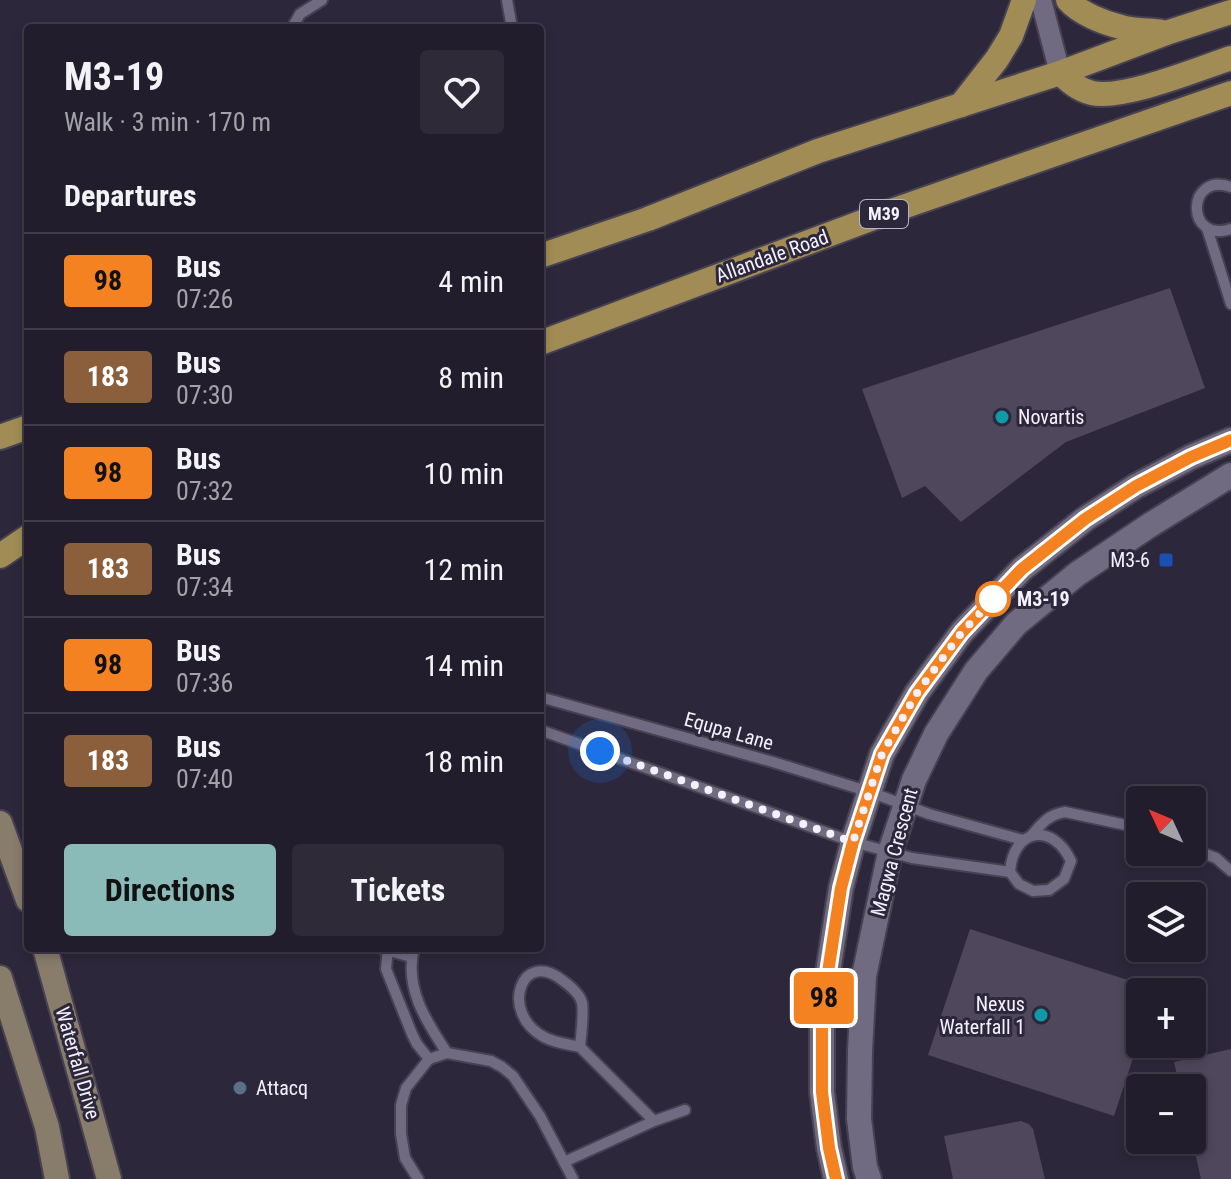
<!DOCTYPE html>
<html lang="en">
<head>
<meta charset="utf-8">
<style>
  :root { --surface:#221d2c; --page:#2e2a38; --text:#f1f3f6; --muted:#a2a2a9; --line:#3f3b48; --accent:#8bbbb9 }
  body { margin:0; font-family:"Roboto Condensed",sans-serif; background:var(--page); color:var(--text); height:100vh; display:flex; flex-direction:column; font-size:30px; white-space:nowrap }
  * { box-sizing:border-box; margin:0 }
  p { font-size:26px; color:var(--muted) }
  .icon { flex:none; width:44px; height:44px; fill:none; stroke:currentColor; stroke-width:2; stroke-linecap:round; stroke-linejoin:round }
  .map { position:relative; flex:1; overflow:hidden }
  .sheet { position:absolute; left:24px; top:24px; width:520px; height:928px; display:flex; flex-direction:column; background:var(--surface); border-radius:8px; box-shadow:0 4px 12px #0003,0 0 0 2px var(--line) }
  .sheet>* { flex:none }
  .badge { padding:0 16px; border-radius:6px; font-size:28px; line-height:52px }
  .needle { width:52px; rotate:314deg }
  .fabs { position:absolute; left:1126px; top:786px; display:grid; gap:16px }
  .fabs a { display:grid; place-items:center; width:80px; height:80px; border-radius:8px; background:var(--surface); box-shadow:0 4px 12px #0003,0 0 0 2px var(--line); font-size:40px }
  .you { position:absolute; width:40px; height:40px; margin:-20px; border:6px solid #fff; border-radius:50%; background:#1a73e8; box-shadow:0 0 0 12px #1a73e833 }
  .map>.badge { position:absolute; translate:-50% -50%; box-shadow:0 0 0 4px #fff }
  h2 { padding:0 40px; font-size:30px; line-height:72px }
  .round { display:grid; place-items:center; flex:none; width:84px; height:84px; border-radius:8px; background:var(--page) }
  .summary { display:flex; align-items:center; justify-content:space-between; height:136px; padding:0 40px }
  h1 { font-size:38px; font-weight:700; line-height:60px }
  .cta { display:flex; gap:16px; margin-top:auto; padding:16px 40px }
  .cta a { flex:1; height:92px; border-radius:8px; background:var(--accent); color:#111; font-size:32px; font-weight:700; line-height:92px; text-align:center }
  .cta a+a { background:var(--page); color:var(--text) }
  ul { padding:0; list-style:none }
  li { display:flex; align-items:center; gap:24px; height:96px; padding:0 40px; border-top:2px solid var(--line) }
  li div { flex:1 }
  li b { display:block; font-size:30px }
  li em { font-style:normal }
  li .badge { min-width:88px; font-weight:700; text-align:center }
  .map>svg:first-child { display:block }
  .building { fill:#4f475c }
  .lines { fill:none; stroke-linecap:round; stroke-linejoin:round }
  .service-casing { stroke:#474252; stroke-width:14 }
  .minor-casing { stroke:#474252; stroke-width:24 }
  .tertiary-casing { stroke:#474252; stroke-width:28 }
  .secondary-casing { stroke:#474252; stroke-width:28 }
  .primary-casing { stroke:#474252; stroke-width:28 }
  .service { stroke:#716b82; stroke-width:10 }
  .minor { stroke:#716b82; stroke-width:20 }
  .tertiary { stroke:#716b82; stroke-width:24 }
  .secondary { stroke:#887c6b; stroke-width:24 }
  .primary { stroke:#a08c54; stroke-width:24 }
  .line-casing { stroke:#fff; stroke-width:18 }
  .line { stroke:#f58220; stroke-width:12 }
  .walk { stroke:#f4f1fe; stroke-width:8; stroke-dasharray:0 14.4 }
  .culture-dot { fill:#0f9aa8; stroke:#2d273b; stroke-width:3 }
  .transit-dot { fill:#1a4fb4; stroke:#2d273b; stroke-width:3 }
  .stop-dot { fill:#fff; stroke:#f58220; stroke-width:4 }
  .service-dot { fill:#5c6f8a; stroke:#2d273b; stroke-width:3 }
  .labels { text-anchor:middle; stroke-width:6; stroke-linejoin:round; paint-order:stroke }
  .shield { fill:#2d273b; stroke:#b8b4c4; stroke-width:2 }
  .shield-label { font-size:18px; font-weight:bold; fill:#f4f1fe }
  .street-label { font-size:20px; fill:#f4f1fe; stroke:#2d273b }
  .poi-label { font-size:20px; fill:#f4f1fe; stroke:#2d273b; text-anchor:start }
  .stop-label { font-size:20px; font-weight:bold; fill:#f4f1fe; stroke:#2d273b; text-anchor:start }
</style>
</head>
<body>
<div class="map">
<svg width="1231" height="1179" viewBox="0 0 1231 1179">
  <rect width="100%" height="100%" fill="#2d273b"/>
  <!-- building -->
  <g class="building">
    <polygon points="1170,288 1205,388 1066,442 961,522 925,486 902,498 862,389"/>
    <polygon points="970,929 1140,984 1140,1037 1114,1116 928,1055"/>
    <polygon points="1231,1049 1231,1179 1201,1179 1192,1139 1192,1088 1180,1088 1174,1062"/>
    <polygon points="1021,1121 1029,1124 1033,1129 1045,1179 953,1179 944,1136"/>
  </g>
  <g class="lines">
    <defs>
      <g id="service">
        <polyline points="507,0 512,28"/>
        <polyline points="292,28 300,14 322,0"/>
        <path d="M1231,187C1186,171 1185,244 1231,229"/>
        <polyline points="1207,228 1231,304"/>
        <polyline points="540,697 773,762 870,792 929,814 1023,840"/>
        <path d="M540,730L853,842L912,858L1010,872L1019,884L1033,891L1049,890L1064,879L1071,861C1053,822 1013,828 1010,872"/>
        <path d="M1031,836C1042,823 1048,815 1065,812L1140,828"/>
        <polyline points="1192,849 1216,858 1231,871"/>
        <polyline points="388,948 386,969 412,1034 417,1044 429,1059"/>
        <path d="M414,948C404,988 426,1021 447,1053"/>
        <polyline points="383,949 411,957"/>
        <path d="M580,1047C568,1044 555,1043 544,1037C499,1013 521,948 562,980C569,985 580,994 582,1003C584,1011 581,1037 580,1047L654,1121"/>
        <polyline points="564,1162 654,1121 685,1110"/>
        <polyline points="418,1179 405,1158 401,1134 401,1105 406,1088 429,1059 447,1053 491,1061 502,1067 513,1076 540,1116 573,1179"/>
      </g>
      <polyline id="minor" points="1041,0 1060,73"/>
      <g id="tertiary">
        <polyline points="836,1179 829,1148 822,1092 822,1011 841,888 853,842 882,754 917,693 962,632 1022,569 1085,519 1136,486 1191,457 1231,440"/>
        <polyline points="869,1179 865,1167 859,1119 860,1051 864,976 890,852 914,780 936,734 976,671 1016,624 1077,574 1150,525 1231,475"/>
      </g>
      <g id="secondary">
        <polyline points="0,823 28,900"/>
        <polyline points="45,948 109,1179"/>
        <polyline points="0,978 47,1127 57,1179"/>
      </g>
      <g id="primary">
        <path d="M1068,0C1079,13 1104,23 1121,27C1134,31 1149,30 1162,32"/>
        <path d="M1060,73C1070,82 1079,90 1092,93C1123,100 1198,69 1231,58"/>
        <polyline points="961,105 997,59 1011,36 1024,0"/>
        <polyline points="540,256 648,219 818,151 1060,73 1169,32 1231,12"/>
        <polyline points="540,343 897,209 1231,93"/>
        <polyline points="0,437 28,427"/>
        <polyline points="0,556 28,537"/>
      </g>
    </defs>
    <!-- service casing -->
    <use href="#service" class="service-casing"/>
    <!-- minor casing -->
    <use href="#minor" class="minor-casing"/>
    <!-- tertiary casing -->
    <use href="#tertiary" class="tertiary-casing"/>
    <!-- secondary casing -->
    <use href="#secondary" class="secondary-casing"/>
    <!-- primary casing -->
    <use href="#primary" class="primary-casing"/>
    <!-- service -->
    <use href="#service" class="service"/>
    <!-- minor -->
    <use href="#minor" class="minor"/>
    <!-- tertiary -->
    <use href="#tertiary" class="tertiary"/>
    <!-- secondary -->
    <use href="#secondary" class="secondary"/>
    <!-- primary -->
    <use href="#primary" class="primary"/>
  </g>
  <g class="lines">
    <defs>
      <polyline id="line" points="836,1179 829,1148 822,1092 822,1011 841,888 853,842 882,754 917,693 962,632 1022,569 1085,519 1136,486 1191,457 1231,440"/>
    </defs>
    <!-- line casing -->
    <use href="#line" class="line-casing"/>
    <!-- line -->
    <use href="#line" class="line"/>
    <!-- walk -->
    <polyline class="walk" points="600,751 853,842 882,754 917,693 962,632 1002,590 993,599"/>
  </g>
  <!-- markers -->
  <g class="culture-dot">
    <circle cx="1002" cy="417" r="8"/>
    <circle cx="1041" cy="1015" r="8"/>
  </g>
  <rect class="transit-dot" x="1158" y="552" width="16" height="16" rx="4"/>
  <circle class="stop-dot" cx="993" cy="599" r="16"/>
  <circle class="service-dot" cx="240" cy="1088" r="8"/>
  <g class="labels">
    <!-- shield labels -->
    <rect class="shield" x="860" y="200" width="48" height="28" rx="6"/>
    <g class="shield-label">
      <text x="884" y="220">M39</text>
    </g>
    <!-- street labels -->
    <g class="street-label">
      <text transform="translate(772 256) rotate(-20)" y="7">Allandale Road</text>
      <text transform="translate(729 731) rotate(16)" y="7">Equpa Lane</text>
      <text transform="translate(894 852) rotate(-75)" y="7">Magwa Crescent</text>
      <text transform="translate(78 1063) rotate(74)" y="7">Waterfall Drive</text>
    </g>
    <!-- poi labels -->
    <g class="poi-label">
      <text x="1018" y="424">Novartis</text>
      <text x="1150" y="567" text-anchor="end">M3-6</text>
      <text x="1025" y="1011" text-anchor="end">Nexus<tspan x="1025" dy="23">Waterfall 1</tspan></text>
      <text x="256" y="1095">Attacq</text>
    </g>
    <!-- stop labels -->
    <g class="stop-label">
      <text x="1017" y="606">M3-19</text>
    </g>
  </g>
</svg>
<div class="fabs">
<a><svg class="needle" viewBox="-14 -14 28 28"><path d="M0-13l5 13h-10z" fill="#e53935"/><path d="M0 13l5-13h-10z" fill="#a2a2a9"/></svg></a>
<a><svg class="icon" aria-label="layers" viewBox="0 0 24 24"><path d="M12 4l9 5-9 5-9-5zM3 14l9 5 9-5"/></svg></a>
<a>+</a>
<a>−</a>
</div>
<div class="you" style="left:600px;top:751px"></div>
<b class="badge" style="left:824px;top:998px;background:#f58220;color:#111">98</b>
<section class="sheet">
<div class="summary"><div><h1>M3-19</h1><p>Walk · 3 min · 170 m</p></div><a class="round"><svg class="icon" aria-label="heart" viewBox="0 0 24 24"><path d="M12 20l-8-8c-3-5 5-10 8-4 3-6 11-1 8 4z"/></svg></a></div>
<h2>Departures</h2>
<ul>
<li><span class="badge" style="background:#f58220;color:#111">98</span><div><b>Bus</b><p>07:26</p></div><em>4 min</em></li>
<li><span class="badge" style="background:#8b5e3c;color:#fff">183</span><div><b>Bus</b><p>07:30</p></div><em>8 min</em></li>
<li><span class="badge" style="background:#f58220;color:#111">98</span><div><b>Bus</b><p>07:32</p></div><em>10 min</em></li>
<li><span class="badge" style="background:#8b5e3c;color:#fff">183</span><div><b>Bus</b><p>07:34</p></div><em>12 min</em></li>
<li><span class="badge" style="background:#f58220;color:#111">98</span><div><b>Bus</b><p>07:36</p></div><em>14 min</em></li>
<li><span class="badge" style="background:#8b5e3c;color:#fff">183</span><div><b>Bus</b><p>07:40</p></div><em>18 min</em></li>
</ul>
<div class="cta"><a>Directions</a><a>Tickets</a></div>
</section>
</div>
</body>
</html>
